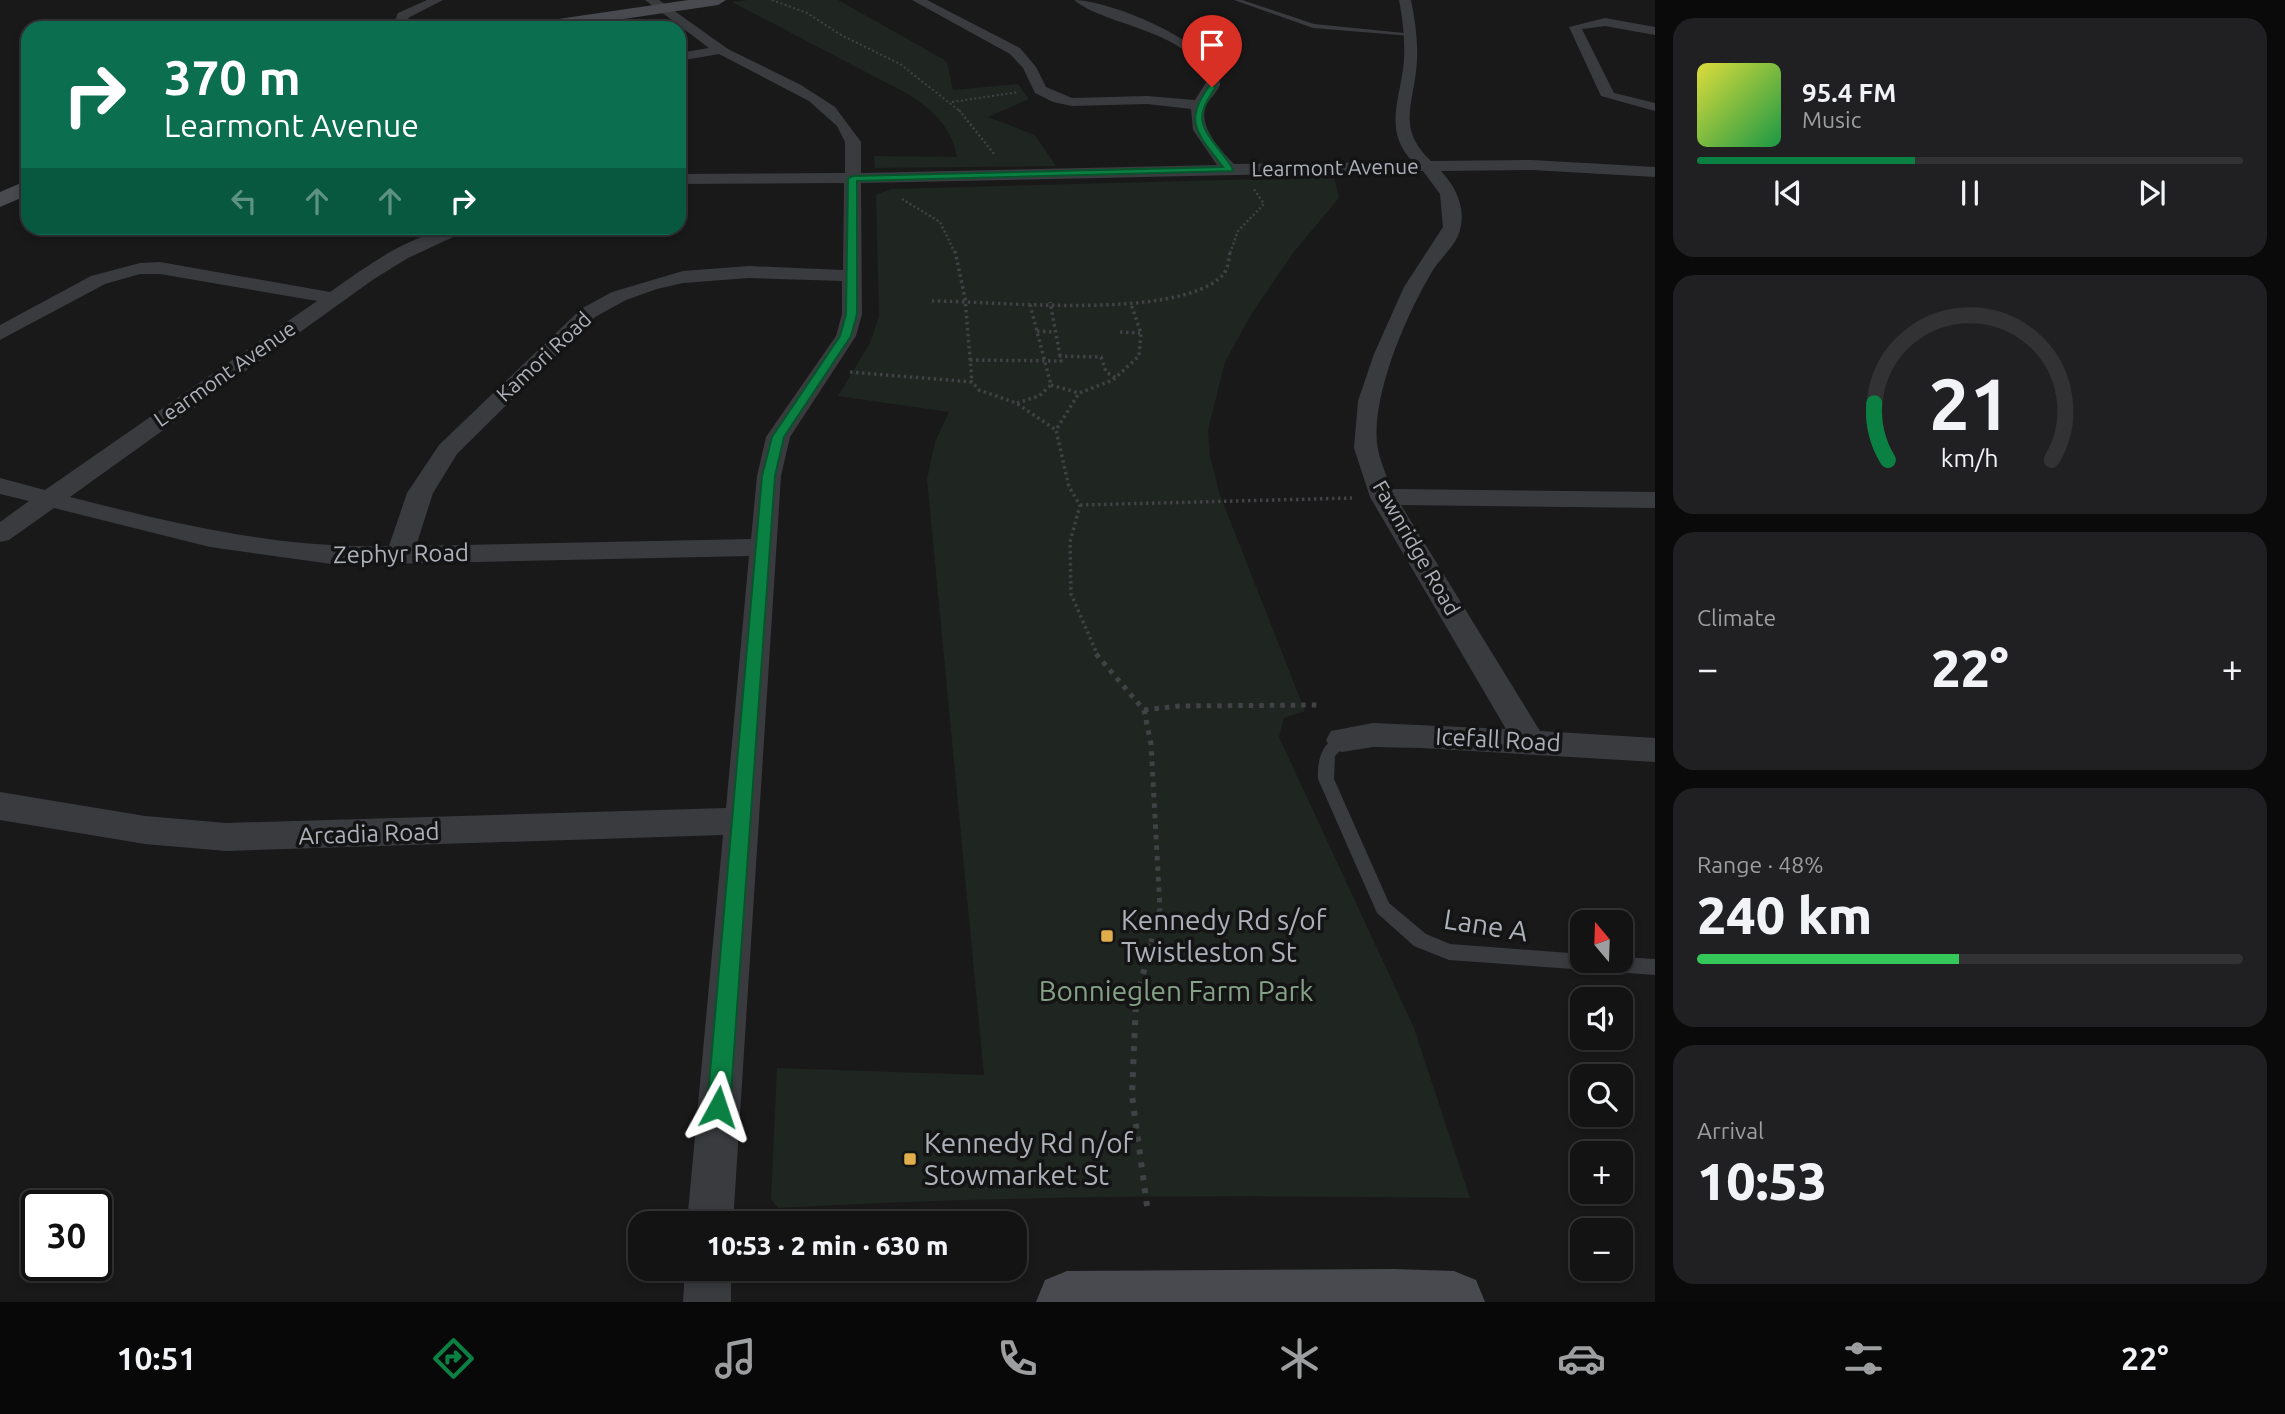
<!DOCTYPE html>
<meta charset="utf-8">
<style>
body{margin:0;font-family:Ubuntu,sans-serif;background:#202022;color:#f1f3f6;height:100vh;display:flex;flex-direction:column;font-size:26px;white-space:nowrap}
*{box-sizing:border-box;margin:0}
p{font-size:23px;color:#9d9ea0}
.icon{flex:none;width:38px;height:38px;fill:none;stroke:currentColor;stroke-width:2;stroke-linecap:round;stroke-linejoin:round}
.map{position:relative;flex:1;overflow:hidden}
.details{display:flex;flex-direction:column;gap:18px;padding:18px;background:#0a0a0b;width:630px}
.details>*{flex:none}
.guide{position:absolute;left:21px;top:21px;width:665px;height:214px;border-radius:21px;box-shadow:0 4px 10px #0003,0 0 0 2px #323234;background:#0b6e4f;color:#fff;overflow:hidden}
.needle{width:46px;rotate:341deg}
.controls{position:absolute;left:1570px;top:910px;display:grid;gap:14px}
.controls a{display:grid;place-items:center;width:63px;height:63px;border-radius:14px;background:#131314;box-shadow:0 4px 10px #0003,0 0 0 2px #323234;font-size:35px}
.speed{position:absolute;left:21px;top:1190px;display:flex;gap:14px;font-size:35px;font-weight:700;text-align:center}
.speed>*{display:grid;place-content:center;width:91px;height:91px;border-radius:50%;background:#131314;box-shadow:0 4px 10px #0003,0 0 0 2px #323234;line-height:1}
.speed .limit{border:4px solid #111;border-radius:10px;background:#fff;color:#111}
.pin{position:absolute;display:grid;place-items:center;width:60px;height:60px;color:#fff;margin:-72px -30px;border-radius:50% 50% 50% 0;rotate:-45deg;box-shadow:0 0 7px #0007}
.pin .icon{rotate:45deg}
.me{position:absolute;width:77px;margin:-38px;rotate:5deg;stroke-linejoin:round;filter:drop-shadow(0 0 5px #0008)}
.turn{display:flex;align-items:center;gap:24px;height:147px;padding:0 28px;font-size:32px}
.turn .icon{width:91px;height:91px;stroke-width:2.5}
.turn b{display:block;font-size:49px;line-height:60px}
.lanes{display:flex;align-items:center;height:66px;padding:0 28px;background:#0003;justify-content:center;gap:35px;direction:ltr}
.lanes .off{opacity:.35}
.big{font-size:52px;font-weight:800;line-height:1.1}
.details .widget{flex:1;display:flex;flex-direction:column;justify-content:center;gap:10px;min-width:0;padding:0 24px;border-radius:21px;background:#202022}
.details .dial{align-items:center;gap:0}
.dial svg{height:182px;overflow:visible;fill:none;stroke:#323234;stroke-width:7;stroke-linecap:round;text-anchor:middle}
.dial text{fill:#f1f3f6;stroke:none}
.song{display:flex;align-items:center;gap:21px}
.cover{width:84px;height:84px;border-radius:10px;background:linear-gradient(135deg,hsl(60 70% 55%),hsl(140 70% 35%))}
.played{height:7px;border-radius:4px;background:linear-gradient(90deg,#0b8043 40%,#323234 40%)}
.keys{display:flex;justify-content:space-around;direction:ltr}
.heat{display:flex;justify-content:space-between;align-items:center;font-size:38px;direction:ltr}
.charge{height:10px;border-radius:5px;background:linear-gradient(90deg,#34c759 48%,#323234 0)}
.trip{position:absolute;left:628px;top:1211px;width:399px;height:70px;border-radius:21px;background:#131314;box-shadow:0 4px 10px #0003,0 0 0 2px #323234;font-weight:800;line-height:70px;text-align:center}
.menu{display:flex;height:112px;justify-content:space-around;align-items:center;background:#080808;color:#9d9ea0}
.menu .icon{width:49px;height:49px}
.menu .on{color:#0b8043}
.menu b{font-size:32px;color:#f1f3f6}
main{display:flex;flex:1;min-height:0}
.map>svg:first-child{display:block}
.green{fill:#1f2520}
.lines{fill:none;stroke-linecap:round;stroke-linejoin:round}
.path-far4{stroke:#404246;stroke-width:2;stroke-dasharray:2 2.5;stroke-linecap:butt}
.path-far3{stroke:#404246;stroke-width:2.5;stroke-dasharray:2 2.5;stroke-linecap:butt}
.path-far2{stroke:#404246;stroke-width:3.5;stroke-dasharray:2.5 3.5;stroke-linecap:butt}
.path-far1{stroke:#404246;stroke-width:5;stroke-dasharray:4.5 6;stroke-linecap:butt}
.path{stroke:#404246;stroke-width:6;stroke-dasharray:5 8;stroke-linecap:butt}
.lane{fill:#3a3b3f;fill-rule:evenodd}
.street{fill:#3a3b3f;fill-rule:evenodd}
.secondary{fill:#484a4f;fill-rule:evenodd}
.route{fill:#0b8043;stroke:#07532c;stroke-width:2}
.poi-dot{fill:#e0ae4b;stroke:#141415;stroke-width:2.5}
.labels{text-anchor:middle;stroke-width:7;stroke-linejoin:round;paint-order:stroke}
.far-street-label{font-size:21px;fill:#acb0b9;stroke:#141415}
.street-label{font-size:24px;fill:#acb0b9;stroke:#141415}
.near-poi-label{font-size:28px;fill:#acb0b9;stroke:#141415;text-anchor:start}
.near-street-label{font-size:28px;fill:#acb0b9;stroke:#141415}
.near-park-label{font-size:28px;fill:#85a287;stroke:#141415}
</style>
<main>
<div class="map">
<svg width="1655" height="1302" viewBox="0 0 1655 1302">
<rect width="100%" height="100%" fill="#19191a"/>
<!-- green -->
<path class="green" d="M748 0H838L943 59 947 62 953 90 1018 84 1029 99 988 117 1035 135 1056 166 875 168 874 156 957 157C952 127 931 108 906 93L732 2Z
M1334 177 1339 198 1293 253 1252 313 1225 362 1208 430 1210 456 1220 495 1305 711 1284 718 1279 737 1414 1028 1470 1198C1239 1195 1008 1195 778 1208L771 1199 777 1068 984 1075 927 479 935 442 949 412 838 396 870 343 879 316 876 195 891 189Z"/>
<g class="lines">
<!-- path-far4 -->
<path class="path-far4" d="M772 0 807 13 841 35 900 64 961 112
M952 102 1019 92"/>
<!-- path-far3 -->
<path class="path-far3" d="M959 110 994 154
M902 199 940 222 955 253
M1230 253 1238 231 1264 204 1254 189"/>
<!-- path-far2 -->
<path class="path-far2" d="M955 251 965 298 972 382
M932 301C997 301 1175 321 1222 276 1228 270 1229 259 1230 251
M1037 331 1054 332
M1120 332 1140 333
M1059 356 1101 357 1106 372 1116 378
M970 360 1061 361 1050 302
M850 372 972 382 979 390 1016 403 1056 430
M1051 385 1079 393
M1017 403 1039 396 1051 385 1029 301
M1080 505 1352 498
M1098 656 1071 594 1070 542 1080 505 1069 487 1056 430 1079 393 1113 380 1139 356 1141 333 1131 304"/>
<!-- path-far1 -->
<path class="path-far1" d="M1096 654 1144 710 1151 744 1160 909 1151 942
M1144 710 1179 706 1317 705"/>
<!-- path -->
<path class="path" d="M1147 1206 1132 1095 1136 1001 1152 940"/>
<!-- lane -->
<path class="lane" d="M1234 0H1242L1314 24 1414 34 1411 36 1313 28Z
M1342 734 1347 736 1350 740 1335 756 1334 779 1389 903 1426 934 1450 944 1582 954V961H1620V957L1655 959V975L1449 960 1414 946 1377 913 1318 779C1317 760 1322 741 1342 734Z"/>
<!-- street -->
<path class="street" d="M427 0H443L408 18 415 28H402L395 20 398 13Z
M645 0H659L728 49 801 85 835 107 861 142V173L1217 165 1193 130 1191 109 1147 104 1072 106 1053 102 1035 93 1023 68 1010 54 912 0H927L1020 48 1036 67 1046 87 1072 98 1147 96 1195 100 1207 81C1192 30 1107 27 1074 0 1109 0 1221 44 1220 85 1217 92 1211 97 1207 104 1196 125 1221 150 1234 164L1413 162C1382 130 1401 98 1404 60 1405 40 1403 20 1399 0H1411C1415 20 1418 40 1417 60 1415 103 1395 127 1431 161L1532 160 1655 167V177L1532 170 1441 171C1456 187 1466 208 1460 230 1456 246 1441 257 1433 270 1407 313 1372 393 1377 443 1379 459 1386 475 1392 489L1655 492V508L1401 505 1540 731 1655 738V762L1422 748 1373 747 1342 752 1331 749 1326 740 1331 731 1373 723 1506 729 1370 497 1354 448 1358 401 1374 354 1404 287 1443 227 1440 194 1423 171 861 183 862 314 856 336 790 437 781 476 733 1223H687L723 835 226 851 145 844 0 820V792L145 816 226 823 726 808 749 556 339 565 210 547 54 508 9 540 0 542V522L29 501 0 494V478L45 490 317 301 160 274H140L105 284 0 340V325L91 276 140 263 160 262 330 292C370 264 417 228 467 228L464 232 408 258 374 279 70 497C175 524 280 549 389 546L407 493 439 445 581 309 612 292 683 271 749 266 843 270 844 183 679 184V174L845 173V142L837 126 809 101 719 54 679 61V53L709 48ZM749 278 842 281V314L836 336 766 437 757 476 751 539 416 546 433 493 457 454 595 317 626 300 657 289 683 283Z
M1605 18 1655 27V35L1605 26 1582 29 1614 93 1655 103V111L1601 96 1569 27Z
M685 1269H731V1302H683Z"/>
<!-- secondary -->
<path class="secondary" d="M688 0H726L718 5 563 28H523L531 23Z
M28 180V195L0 207V192Z
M1394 1269 1454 1271 1476 1280 1485 1302H1036L1045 1280 1067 1271Z"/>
</g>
<!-- route -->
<path class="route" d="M1210 85 1216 87C1195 116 1199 125 1221 152 1226 159 1232 165 1233 171L857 181V314L851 336 784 437 775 476 730 1107 726 1115 718 1119 710 1115 707 1107 762 476 772 437 840 336 846 314 848 178 853 176 1223 167C1198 134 1182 122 1210 85Z"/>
<!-- markers -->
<g class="poi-dot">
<rect x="1100" y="929" width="14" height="14" rx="3.5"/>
<rect x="903" y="1152" width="14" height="14" rx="3.5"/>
</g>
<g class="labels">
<!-- far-street labels -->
<g class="far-street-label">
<text transform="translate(1335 168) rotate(-1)" y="7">Learmont Avenue</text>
<text transform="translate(544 357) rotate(-43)" y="7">Kamori Road</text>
<text transform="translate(225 374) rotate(-35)" y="7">Learmont Avenue</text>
<text transform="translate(1416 548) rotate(60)" y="7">Fawnridge Road</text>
</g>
<!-- street labels -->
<g class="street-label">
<text transform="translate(401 554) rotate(-1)" y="8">Zephyr Road</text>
<text transform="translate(1498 740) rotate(3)" y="8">Icefall Road</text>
<text transform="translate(369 834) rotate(-2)" y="8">Arcadia Road</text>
</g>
<!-- near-poi labels -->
<g class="near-poi-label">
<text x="1121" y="930">Kennedy Rd s/of<tspan x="1121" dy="32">Twistleston St</tspan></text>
<text x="924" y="1153">Kennedy Rd n/of<tspan x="924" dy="32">Stowmarket St</tspan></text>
</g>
<!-- near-street labels -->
<g class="near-street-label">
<text transform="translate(1486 925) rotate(9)" y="10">Lane A</text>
</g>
<!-- near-park labels -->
<g class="near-park-label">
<text x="1176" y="1001">Bonnieglen Farm Park</text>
</g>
</g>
</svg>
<div class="controls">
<a><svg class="needle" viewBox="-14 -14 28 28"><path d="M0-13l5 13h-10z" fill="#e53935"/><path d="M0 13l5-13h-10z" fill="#9d9ea0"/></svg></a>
<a><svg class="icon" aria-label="sound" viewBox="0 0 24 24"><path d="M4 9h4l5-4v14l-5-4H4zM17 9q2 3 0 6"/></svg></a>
<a><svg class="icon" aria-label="search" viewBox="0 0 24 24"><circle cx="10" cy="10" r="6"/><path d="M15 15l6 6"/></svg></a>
<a>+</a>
<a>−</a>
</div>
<div class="speed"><div class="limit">30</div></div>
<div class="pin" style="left:1212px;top:87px;background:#d93025"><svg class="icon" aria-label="arrive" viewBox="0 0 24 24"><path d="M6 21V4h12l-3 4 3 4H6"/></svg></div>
<svg class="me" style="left:718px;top:1107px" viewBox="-20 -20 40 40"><path d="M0-17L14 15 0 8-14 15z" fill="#0b8043" stroke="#fff" stroke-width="4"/></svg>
<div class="trip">10:53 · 2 min · 630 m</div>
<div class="guide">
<div class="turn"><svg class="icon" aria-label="right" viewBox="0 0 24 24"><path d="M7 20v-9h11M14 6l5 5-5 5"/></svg><div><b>370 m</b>Learmont Avenue</div></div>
<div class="lanes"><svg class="icon off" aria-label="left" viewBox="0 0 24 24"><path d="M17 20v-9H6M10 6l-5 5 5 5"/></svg><svg class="icon off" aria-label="ahead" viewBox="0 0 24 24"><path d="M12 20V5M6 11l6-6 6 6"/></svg><svg class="icon off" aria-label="ahead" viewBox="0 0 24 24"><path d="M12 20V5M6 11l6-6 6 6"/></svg><svg class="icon" aria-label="right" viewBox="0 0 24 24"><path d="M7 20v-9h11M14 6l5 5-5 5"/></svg></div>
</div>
</div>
<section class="details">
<div class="widget">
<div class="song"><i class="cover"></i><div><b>95.4 FM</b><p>Music</p></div></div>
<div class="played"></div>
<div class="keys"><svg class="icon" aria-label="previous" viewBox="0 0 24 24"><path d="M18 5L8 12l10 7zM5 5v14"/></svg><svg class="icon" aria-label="pause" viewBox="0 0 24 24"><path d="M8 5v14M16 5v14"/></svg><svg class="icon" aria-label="next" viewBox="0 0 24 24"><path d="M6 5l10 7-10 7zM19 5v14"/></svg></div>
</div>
<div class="widget dial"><svg viewBox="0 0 100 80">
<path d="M14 69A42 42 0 1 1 86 69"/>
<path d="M14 69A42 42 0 0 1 8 44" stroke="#0b8043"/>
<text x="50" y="56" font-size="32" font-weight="700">21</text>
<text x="50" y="72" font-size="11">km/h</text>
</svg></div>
<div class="widget"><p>Climate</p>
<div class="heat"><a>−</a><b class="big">22°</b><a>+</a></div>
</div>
<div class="widget"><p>Range · 48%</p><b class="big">240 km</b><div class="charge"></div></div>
<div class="widget"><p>Arrival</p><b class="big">10:53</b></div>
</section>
</main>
<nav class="menu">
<b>10:51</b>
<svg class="icon on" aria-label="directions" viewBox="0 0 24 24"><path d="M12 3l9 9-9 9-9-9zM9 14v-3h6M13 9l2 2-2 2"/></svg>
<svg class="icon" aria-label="music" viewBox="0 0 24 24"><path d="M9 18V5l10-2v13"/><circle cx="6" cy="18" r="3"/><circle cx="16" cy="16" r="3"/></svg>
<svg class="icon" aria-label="phone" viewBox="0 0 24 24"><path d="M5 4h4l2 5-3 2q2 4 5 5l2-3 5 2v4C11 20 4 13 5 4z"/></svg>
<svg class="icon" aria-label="climate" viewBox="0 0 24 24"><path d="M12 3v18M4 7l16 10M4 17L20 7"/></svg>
<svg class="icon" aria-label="car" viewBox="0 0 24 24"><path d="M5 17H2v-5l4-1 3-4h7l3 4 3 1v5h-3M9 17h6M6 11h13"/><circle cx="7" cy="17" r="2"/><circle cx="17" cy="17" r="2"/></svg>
<svg class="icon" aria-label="filters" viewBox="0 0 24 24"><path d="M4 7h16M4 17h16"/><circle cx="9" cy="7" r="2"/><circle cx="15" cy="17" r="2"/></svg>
<b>22°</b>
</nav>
